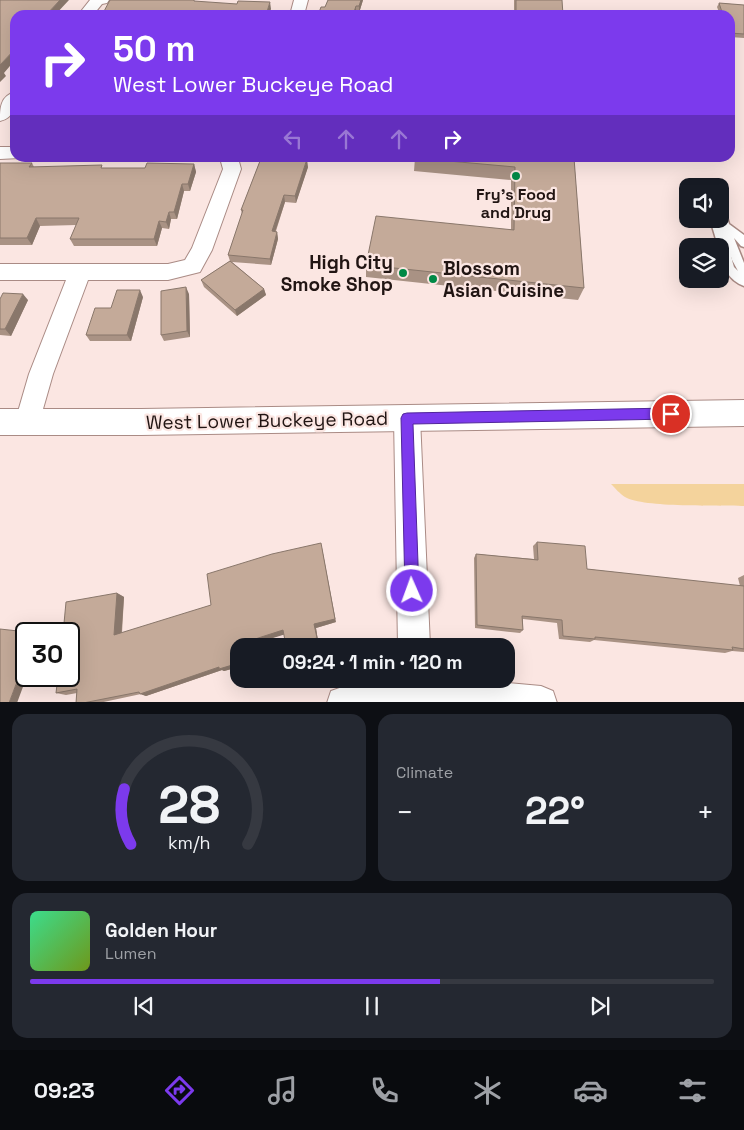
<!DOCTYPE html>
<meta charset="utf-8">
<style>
body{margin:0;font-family:"Space Grotesk",sans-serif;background:#242831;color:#f1f3f6;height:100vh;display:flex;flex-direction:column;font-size:19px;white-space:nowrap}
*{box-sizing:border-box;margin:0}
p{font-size:16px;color:#9ea1a6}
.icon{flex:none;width:28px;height:28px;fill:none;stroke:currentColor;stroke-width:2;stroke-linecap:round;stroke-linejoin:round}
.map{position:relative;height:702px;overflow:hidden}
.panel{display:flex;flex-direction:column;gap:12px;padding:12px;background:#0d0f14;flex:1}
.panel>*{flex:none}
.top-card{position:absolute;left:10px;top:10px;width:725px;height:152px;border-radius:15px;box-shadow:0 5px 20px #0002;background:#7c3aed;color:#fff;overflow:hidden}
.fabs{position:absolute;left:679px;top:178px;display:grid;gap:10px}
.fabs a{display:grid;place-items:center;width:50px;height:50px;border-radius:10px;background:#171b24;box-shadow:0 5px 20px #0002;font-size:25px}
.speed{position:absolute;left:15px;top:622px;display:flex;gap:10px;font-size:25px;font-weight:700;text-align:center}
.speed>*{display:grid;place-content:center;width:65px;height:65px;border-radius:50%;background:#171b24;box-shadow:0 5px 20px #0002;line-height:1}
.speed .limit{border:2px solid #111;border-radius:8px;background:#fff;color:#111}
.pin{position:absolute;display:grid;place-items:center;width:42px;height:42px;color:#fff;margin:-21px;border:2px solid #fff;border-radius:50%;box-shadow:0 1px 5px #0007}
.me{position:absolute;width:55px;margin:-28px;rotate:358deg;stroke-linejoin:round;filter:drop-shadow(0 0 4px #0008)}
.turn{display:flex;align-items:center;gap:18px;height:105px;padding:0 20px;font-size:22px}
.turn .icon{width:65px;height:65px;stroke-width:2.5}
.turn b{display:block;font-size:35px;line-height:42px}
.lanes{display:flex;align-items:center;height:48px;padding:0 20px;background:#0003;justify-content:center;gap:25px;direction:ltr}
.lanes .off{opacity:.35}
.big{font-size:38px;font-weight:800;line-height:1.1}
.panel .tile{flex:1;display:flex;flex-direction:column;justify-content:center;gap:8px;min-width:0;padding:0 18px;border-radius:15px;background:#242831}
.panel .dial{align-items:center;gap:0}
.dial svg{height:130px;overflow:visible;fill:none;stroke:#363941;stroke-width:7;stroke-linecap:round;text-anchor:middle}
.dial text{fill:#f1f3f6;stroke:none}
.song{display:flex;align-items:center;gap:15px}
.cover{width:60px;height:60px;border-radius:8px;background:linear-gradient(135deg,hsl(150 70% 55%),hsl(80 70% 35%))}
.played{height:5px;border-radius:2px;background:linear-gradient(90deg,#7c3aed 60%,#363941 60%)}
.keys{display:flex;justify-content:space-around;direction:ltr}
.heat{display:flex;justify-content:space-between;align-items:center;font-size:28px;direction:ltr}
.panel .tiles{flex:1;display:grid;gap:12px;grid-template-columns:1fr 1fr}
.tile:last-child{grid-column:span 2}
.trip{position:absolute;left:230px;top:638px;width:285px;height:50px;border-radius:15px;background:#171b24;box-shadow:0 5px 20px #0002;font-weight:800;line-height:50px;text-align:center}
.tab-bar{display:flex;height:80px;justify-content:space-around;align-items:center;background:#090b0e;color:#9ea1a6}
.tab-bar .icon{width:35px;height:35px}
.tab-bar .selected{color:#7c3aed}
.tab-bar b{font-size:22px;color:#f1f3f6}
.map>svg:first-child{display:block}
.green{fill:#f4d39c}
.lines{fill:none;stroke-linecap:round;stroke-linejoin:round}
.lane-casing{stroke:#aa8b85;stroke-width:3}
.street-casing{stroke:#aa8b85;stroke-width:2}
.secondary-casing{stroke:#aa8b85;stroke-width:2}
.lane{fill:#fff;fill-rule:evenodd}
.street{fill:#fff;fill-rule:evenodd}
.secondary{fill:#fff;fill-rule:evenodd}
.wall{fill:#a99284}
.shaded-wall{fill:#89776b}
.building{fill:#c4aa99;stroke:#89776b}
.route{fill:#7c3aed;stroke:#51269a}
.poi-dot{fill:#008946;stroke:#fbe6e2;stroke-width:2}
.labels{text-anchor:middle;stroke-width:4.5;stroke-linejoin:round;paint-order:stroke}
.far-poi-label{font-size:16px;font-weight:bold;fill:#211513;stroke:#fbe6e2}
.poi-label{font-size:19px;font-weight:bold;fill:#211513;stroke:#fbe6e2;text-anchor:end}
.street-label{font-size:19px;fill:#211513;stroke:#fbe6e2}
</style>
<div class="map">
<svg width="744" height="703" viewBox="0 0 744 703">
<rect width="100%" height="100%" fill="#fbe6e2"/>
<!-- green -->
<path class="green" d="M611 484H744V506C719 505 644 508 625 497 620 494 615 488 611 484Z"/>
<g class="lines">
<!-- lane casing -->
<g class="lane-casing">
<path id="lane" d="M720 207 725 210 729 224 744 235V247L741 246 734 238 744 263V286C727 280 720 263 720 246H718L710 219H720ZM731 257V258L738 271 734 267Z"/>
</g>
<!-- street casing -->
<g class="street-casing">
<path id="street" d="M90 0H109L107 3 102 4 93 15H78Z
M294 0H308L304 15H290Z
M15 92C15 105 15 118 0 121 0 109 0 96 15 92Z
M0 147H15V158H20L0 159Z
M220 158H238L241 169 212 250 200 272 168 280H88L53 374 37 430 28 434 19 430 15 422 29 374 66 280H0V264H168L185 260 192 248 223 169Z
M407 407 416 410 420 418 430 646H398L394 418 398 410Z
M365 679H466L541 686 553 691 557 703H327L331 691Z"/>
</g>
<!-- secondary casing -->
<g class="secondary-casing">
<path id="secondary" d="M744 400V426L141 435H0V409H141Z"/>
</g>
<!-- lane -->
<use href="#lane" class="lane"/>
<!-- street -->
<use href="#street" class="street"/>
<!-- secondary -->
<use href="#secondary" class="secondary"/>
</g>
<!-- wall -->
<path class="wall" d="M328 0H363L359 13H356V15H318L325 7Z
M514 0H516L563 15H514Z
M719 3 744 5V38L730 37V15H720L717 7Z
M415 158H574L584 288 578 300 366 277V265L511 229V180L414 171Z
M260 161 308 167 296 203 285 202 276 231 277 232 278 239 271 265 232 262 264 289 266 295 237 316 204 287 201 280 230 261 228 255 242 214 241 210Z
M0 163H32L34 167 103 168H145L194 164 196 172 190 191H184L177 219H171L169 229 162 228 157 246H74L70 239 76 225 40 226 32 245H0Z
M189 294 190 337 164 341 161 335Z
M143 297 131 341H90L86 335 111 308Z
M0 299 28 300 11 336 0 335Z
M537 542 587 569 740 586 738 578 744 575V652L732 651 725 653 594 640 590 642 559 639 557 623 523 619V630L520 633 475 628 474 558 476 554 534 559 533 546Z
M117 593 124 597 122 633 336 622 316 628 318 641 284 634 253 644 239 646V667L224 671 222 670 146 696 141 694 99 703H76L77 693 66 695 56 693Z"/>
<!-- shaded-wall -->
<path class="shaded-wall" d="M60 0H69L55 15H46Z
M361 0H363L359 13V6Z
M270 2 271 9 269 15H266Z
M356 6V15H353Z
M15 49V60L4 73 6 76 0 82V65Z
M307 159 308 167 296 203 295 196Z
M194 164 196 172 190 191 188 184Z
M182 184 184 191 177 219 174 212Z
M284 195 285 202 273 238 272 231Z
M169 212 171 219 169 229 166 222Z
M36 218 40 226 32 245 27 238Z
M159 221 162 228 157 246 154 239Z
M277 232 278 239 271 265 270 259Z
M186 287 189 294 190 337 187 331Z
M264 289 266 295 237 316 235 310Z
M140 290 143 297 131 341 127 335Z
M23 294 28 300 11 336 5 329Z
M322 548 336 622 316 628 318 641 298 646H286L314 624Z
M117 593 124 597 121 639 114 635Z
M283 630 286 634 253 644V646H250L249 641Z
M26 658V676H27L17 703H9Z
M239 663V667L224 671 222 670 146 696 140 694 219 667Z"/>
<!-- building -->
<path class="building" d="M0 0H60L46 15H15V49L0 65Z
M110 0H194V1L237 4 238 1 270 2 266 15H102Z
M328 0H361L359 6H356L353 15H318L321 7H325Z
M516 0H562L563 15H516Z
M719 3 744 5V34L730 33V15H723Z
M260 158H307V159L295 196 284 195 272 231 277 232 270 259 228 255 243 210H241L260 161Z
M415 158H574L584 288 366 265 376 216 514 230 515 167Z
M0 163H32L29 167 102 165 101 168H145L147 163 194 164 188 184H182L174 212H169L166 222 159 221 154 239H70L79 218H36L27 238H0Z
M230 261 264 289 235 310 201 280Z
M186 287 187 331 161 335V291Z
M117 290H140L127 335H86L95 308H111Z
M3 293 23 294 5 329H0V299Z
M537 542 585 546 587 569 744 586V649L732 647 733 650 595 637V639L563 636 562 620 522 616 523 630 477 625 476 554 538 560Z
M321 543 335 619 314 624 317 638 286 646 283 630 249 641 250 646H239V663L219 669V667L140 694 139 692 83 703H76L77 689 56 693 58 676H69V634H63L66 602 117 593 114 635 211 605 207 574 272 554Z
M0 629 36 633 35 634H26V658L9 703H0Z"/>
<!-- route -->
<path class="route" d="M671 408 675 410 677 414 675 418 671 419 413 424 419 591 417 596 412 598 407 596 405 591 401 418 403 414 407 413Z"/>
<!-- markers -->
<g class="poi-dot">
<circle cx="516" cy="176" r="5"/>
<circle cx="403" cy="273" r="5"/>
<circle cx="433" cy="279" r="5"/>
</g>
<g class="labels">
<!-- far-poi labels -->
<g class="far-poi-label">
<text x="516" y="200">Fry's Food<tspan x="516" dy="18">and Drug</tspan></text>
</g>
<!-- poi labels -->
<g class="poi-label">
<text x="393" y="269">High City<tspan x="393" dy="22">Smoke Shop</tspan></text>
<text x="443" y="275" text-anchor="start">Blossom<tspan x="443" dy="22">Asian Cuisine</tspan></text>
</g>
<!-- street labels -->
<g class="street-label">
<text transform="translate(267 420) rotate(-1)" y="7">West Lower Buckeye Road</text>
</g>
</g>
</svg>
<div class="fabs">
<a><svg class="icon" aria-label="sound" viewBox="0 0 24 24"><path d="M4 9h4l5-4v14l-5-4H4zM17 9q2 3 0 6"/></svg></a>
<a><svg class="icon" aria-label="layers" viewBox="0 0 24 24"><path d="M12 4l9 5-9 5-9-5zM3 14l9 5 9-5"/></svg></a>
</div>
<div class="speed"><div class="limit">30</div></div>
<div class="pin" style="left:671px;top:414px;background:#d93025"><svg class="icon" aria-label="arrive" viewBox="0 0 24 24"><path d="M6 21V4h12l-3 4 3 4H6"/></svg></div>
<svg class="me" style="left:412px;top:591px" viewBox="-20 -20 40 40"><circle r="17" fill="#7c3aed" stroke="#fff" stroke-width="3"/><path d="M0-11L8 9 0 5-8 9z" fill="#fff"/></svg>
<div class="trip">09:24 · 1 min · 120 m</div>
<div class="top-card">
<div class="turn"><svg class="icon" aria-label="right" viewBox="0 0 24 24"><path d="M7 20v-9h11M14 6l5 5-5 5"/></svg><div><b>50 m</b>West Lower Buckeye Road</div></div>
<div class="lanes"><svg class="icon off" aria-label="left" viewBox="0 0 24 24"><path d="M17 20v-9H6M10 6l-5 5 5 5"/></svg><svg class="icon off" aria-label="ahead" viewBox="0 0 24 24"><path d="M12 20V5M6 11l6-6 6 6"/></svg><svg class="icon off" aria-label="ahead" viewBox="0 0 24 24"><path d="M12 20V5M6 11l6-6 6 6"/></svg><svg class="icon" aria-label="right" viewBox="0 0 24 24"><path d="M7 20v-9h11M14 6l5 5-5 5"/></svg></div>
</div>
</div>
<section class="panel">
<div class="tiles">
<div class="tile dial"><svg viewBox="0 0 100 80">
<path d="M14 69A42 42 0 1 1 86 69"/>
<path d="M14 69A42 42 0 0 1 10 35" stroke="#7c3aed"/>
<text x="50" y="56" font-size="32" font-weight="700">28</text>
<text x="50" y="72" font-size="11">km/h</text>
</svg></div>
<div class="tile"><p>Climate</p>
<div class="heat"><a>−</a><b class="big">22°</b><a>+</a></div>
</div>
<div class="tile">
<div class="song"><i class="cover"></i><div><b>Golden Hour</b><p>Lumen</p></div></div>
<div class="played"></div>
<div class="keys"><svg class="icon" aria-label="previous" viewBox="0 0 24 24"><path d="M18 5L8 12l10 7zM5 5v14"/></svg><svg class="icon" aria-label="pause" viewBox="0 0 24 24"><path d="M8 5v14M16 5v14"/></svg><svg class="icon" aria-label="next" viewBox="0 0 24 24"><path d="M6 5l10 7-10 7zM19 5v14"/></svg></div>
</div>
</div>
</section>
<nav class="tab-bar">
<b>09:23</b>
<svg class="icon selected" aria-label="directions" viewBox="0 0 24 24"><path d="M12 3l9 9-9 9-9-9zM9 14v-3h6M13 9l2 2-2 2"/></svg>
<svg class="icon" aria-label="music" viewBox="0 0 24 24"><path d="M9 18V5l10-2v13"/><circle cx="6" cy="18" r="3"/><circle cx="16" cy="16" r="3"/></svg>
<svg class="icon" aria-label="phone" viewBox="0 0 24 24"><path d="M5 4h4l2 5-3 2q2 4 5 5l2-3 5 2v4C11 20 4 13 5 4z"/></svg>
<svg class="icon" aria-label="climate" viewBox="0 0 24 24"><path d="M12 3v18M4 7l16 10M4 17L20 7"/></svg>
<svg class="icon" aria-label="car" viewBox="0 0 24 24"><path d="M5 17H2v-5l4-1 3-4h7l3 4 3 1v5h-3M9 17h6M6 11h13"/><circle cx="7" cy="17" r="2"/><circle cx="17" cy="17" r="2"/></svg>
<svg class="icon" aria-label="filters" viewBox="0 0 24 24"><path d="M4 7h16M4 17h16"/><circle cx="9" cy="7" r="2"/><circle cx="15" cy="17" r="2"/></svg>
</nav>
